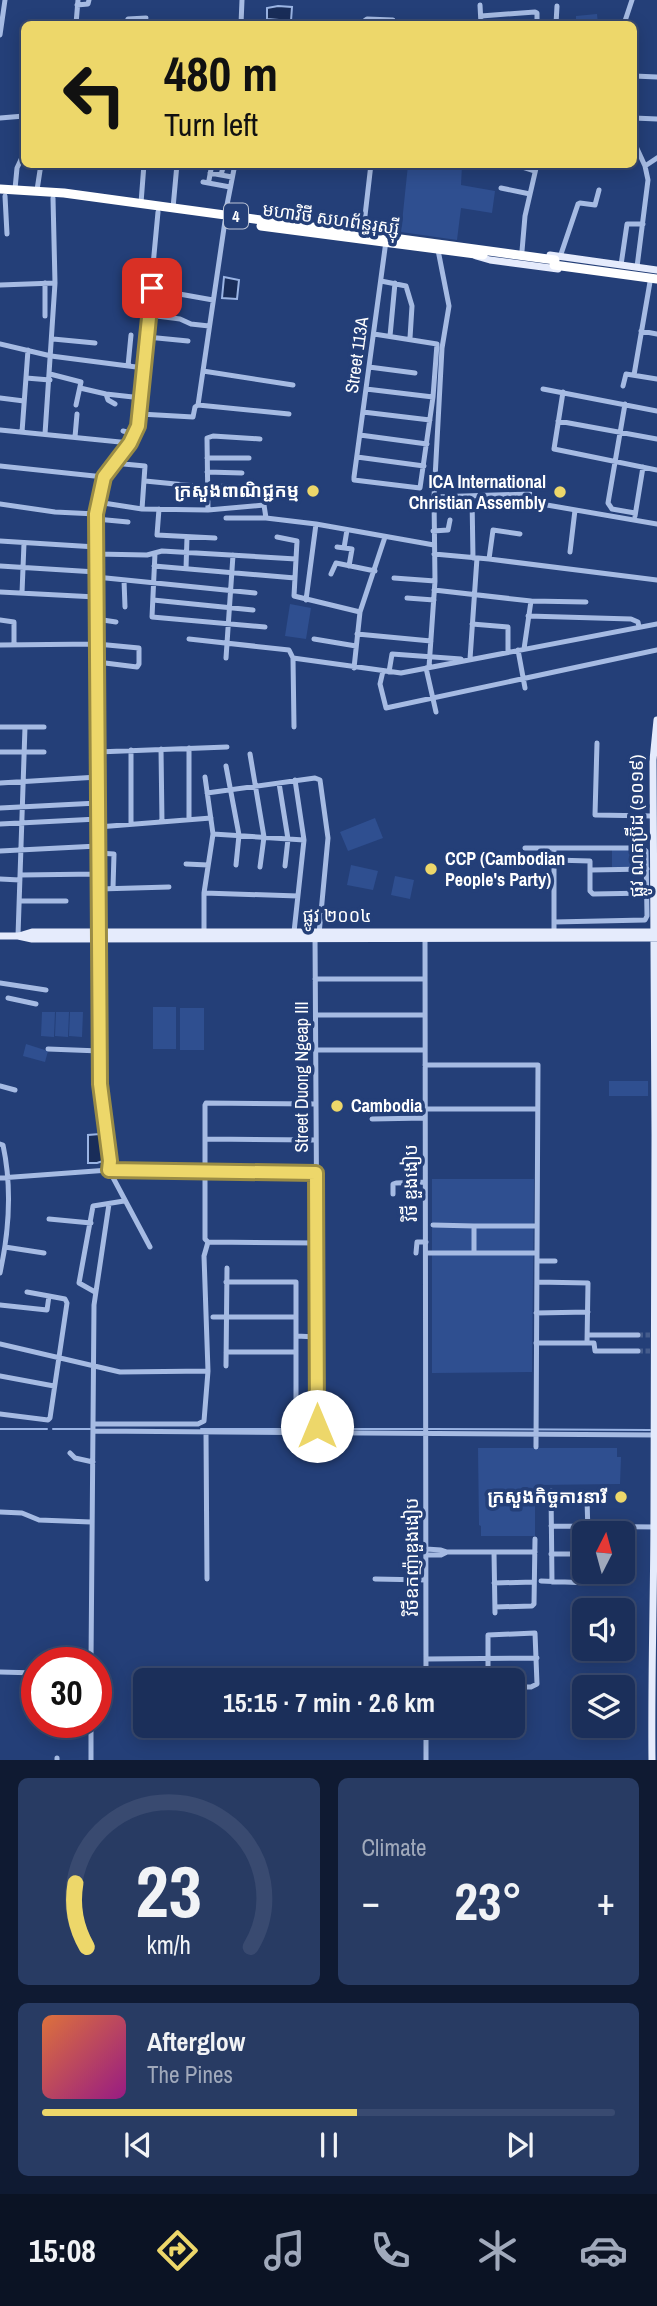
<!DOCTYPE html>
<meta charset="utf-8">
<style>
body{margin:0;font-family:"Archivo Narrow","Noto Sans Khmer",sans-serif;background:#283b63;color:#f1f3f6;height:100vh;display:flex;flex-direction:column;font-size:26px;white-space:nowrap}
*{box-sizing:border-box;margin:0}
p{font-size:23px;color:#a0a9bb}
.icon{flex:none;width:38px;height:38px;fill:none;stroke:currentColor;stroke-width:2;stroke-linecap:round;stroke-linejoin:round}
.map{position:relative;height:1760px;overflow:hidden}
.details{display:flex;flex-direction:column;gap:18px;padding:18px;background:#0f1a32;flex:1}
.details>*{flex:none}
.guide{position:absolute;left:21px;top:21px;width:616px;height:147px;border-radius:10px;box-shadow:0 4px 18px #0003,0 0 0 2px #394a70;background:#edd76a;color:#111;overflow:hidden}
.needle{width:46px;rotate:6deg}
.fabs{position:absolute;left:572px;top:1521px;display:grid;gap:14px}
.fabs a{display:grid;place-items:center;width:63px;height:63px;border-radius:10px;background:#1b2f5a;box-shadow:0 4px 18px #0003,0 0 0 2px #394a70;font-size:35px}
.speed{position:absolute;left:21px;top:1647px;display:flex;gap:14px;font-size:35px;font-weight:700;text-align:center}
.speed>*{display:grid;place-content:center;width:91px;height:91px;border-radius:50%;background:#1b2f5a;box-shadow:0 4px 18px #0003,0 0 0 2px #394a70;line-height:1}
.speed .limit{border:10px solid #d22;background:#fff;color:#111}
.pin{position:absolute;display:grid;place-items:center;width:60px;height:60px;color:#fff;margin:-30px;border-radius:14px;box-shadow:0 4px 10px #0006}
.me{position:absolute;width:77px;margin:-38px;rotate:0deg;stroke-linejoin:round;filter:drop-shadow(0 0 5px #0008)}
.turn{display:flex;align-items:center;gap:24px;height:147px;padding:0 28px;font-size:32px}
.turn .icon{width:91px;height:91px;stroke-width:2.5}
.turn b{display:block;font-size:49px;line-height:60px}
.big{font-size:52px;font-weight:700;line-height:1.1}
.details .card{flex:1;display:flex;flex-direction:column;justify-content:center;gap:10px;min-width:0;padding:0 24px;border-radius:10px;background:#283b63}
.details .dial{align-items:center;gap:0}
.dial svg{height:182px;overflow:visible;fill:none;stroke:#394a70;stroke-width:7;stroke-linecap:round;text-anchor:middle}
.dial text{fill:#f1f3f6;stroke:none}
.song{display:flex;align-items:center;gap:21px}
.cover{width:84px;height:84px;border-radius:10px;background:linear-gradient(135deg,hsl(20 70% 55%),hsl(310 70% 35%))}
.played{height:7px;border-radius:4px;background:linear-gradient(90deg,#edd76a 55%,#394a70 55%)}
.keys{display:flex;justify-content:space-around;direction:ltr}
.heat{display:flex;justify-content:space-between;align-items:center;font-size:38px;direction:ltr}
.details .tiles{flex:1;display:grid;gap:18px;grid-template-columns:1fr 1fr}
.card:last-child{grid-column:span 2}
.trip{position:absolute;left:133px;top:1668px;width:392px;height:70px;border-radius:10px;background:#1b2f5a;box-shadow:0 4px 18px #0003,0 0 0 2px #394a70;font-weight:700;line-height:70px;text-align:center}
.menu{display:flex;height:112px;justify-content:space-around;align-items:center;background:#0b1324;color:#a0a9bb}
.menu .icon{width:49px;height:49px}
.menu .current{color:#edd76a}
.menu b{font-size:32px;color:#f1f3f6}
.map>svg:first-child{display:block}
.green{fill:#2f4f90}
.water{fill:#192d59;stroke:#9ab4e4;stroke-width:2}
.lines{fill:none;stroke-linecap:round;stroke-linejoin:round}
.stream{stroke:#9ab4e4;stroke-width:2}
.minor-tunnel{stroke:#455c8c;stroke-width:5;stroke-dasharray:5 2.5;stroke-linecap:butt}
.minor{stroke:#a6bbe3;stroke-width:5}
.major{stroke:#e5ebfc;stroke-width:7}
.highway{stroke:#fff;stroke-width:9}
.highway-bridge{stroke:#fff;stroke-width:9}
.route-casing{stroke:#9a8c45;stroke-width:18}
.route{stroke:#edd76a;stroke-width:12}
.poi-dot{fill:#edd76a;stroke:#243f78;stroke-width:2.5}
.labels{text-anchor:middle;stroke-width:7;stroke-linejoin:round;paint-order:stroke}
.shield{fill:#243f78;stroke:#bdc5d6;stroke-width:2}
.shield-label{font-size:16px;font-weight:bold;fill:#fff}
.street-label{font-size:18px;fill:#fff;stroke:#243f78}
.poi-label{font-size:18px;font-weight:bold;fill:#fff;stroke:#243f78;text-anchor:end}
</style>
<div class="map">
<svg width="657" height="1760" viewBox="0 0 657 1760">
<rect width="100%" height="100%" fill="#243f78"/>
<!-- green -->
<path class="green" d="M597 14 598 24H576V16Z
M408 165H462L461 185 495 191 492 213 461 208 457 240 401 232Z
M290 604 311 608 306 639 285 636Z
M375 818 383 838 348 851 340 832Z
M612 849H644V868L612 867Z
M351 865 378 871 373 890 347 885Z
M395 876 414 880 410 899 391 895Z
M153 1007H176V1049H153Z
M180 1008H204V1050H180Z
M42 1012H55L54 1037 41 1036Z
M56 1012H69L68 1037 55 1036Z
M70 1012H83L82 1037 69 1036Z
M26 1044 48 1051 45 1062 23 1056Z
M609 1081H648V1096H609Z
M432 1179H534L532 1372 432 1373Z
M478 1448H617V1457H621L620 1484 535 1485V1536H481V1526L479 1525Z"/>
<!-- water -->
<path class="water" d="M278 6 292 7 291 21 267 19V8Z
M224 277 239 280 237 299 222 298Z
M100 1134 103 1161 97 1163H88V1135Z"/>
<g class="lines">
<!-- stream -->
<path class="stream" d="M0 1429H47
M53 1429H90
M201 1429H423
M428 1429 650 1430"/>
<!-- minor-tunnel -->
<path class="minor-tunnel" d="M638 1335H650
M638 1351H650"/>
<!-- minor -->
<path class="minor" d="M77 5 88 4 89 0
M480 5 481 24
M481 16 535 12 537 13V24
M76 24 78 0
M126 24 128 19 146 18
M241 24 242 0
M360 24 367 19 393 20
M556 24 557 6
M624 24 632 0
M0 35 5 0
M634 76 657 77
M0 118 24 116
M634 118 657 119
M634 142 645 166 648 180 637 267
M513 164 535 171
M645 166 657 158
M210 173 232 177
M221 175 224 164
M209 180 212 164
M203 182 230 187
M501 188 530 194
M15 189 17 168 24 153
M37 190 41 164
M5 196 7 234
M141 203 144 164
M173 208 177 164
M225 215 235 164
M363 233 371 164
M522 251 525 216 537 164
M560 257 578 204 580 203 595 205 599 190
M621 265 627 224H643
M381 281 406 286 412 306 410 338
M0 285 55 283
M138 287 152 288
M168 292 213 300
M149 315 180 319 191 324 209 326
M45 316V283
M641 331 657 334
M374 334 437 344 433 397 420 488 354 480V477L386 241
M390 336 395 283
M147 337 188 341
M53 339 95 343
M0 344 51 356 144 368
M128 366 131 335
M369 367 415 373
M203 371 293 385
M50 374 81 382 76 405
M634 375 650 282
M26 378 50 380
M623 386 626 374 657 379
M80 388 106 394 142 398
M366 389 433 397
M543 389 657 411
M563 392 554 449 657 470
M106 394 108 400 115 404
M0 398 24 401
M625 404 608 503 612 509 635 513
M198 405 289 414
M363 412 430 420
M140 414 193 417 195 407 198 405 225 221
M558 421 657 439
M0 430 130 443
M123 431 135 434
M22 432 28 350
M45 434 55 283 53 198
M360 435 427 444
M75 437 77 414
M357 457 424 466
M207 458H249
M113 463 145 466 142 509
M0 466 104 477
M207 472 242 473
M145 481 206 487
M206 486 247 487
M434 497 530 494
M472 497 473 558
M97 502 142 509 208 510 264 505 266 518
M0 504 55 512 96 514
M541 504 657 524
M159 509 157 535 215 538
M208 510 207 438 213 436 260 439
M635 516 643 467
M226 518H266L316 524 434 545
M96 519 128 522
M433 531 448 530 450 520
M277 537 297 541 294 596 360 612
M0 541 96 547
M337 547 352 549 349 566
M344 548 347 530
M570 552 575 510
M155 553 152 617 265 627
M96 554 147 555 162 551 296 559
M434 554 489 559 657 580
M489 559 493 530 520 534
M0 566 96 572
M154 566 295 578
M186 569 187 537
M331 574 336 563 375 571
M96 577 255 593
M394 578 435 581
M124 580 125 607
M434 590 531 601 586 602
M0 592 96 597
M22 593 24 543
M407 598 434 600
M153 600 253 610
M306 600 316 524
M528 616 631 619 638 622 639 627
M96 619 116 622
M0 620 14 622V645
M472 624 508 627V652
M357 634 431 641
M189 639 289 650 293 658 401 673 657 624
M314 639 356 646
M0 645 97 644 139 648V664L137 667 97 662
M524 649 531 601
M518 650 525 688
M226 658 233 555
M293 658 294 727
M470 659 477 558
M429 667 435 581 434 497 442 348 449 306 438 250
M354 668 360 612 385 537
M426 668 436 712
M383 671 380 684 386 708 657 650
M389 672 392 654 461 659
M0 727H44
M597 743 595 815 653 816
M189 748V819
M161 749 162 822
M131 750V824
M0 752H44
M97 752 227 747
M250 754 264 837 260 867
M226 766 239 835 236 865
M0 783 98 777
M279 783 288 839 285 866
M207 793 315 778 320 780 328 838 319 934
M0 808 98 803
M0 824 98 819
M98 827 211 818
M213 834 304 840
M525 848H642L646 851 647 916 645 920 554 922
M0 851 98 846
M98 853 114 854 113 888
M554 860 590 861V891L593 894 649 893
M186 864 208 865
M591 870 647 869
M20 875 98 874
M0 879 20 880
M99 889 169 887
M204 893 298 896
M20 901H66
M204 932V893L213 834 205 777
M294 932 304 840 295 780
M554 933V849
M315 935 318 1433
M425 935 426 1680
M18 936 25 727
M315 979H425
M0 983 46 990
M8 998 36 1004
M316 1015H425
M48 1049 100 1051
M316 1050H425
M425 1065H538L536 1447
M0 1086 15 1090
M425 1109H537
M372 1119 425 1118
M206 1139 316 1140
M0 1144 3 1145C12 1187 9 1232 0 1273
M109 1170 110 1161 100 1084 96 514 104 477 130 443 138 426 158 212
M109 1170 150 1247
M0 1178 109 1170 316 1173
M393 1194V1184L396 1183 425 1182
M49 1219 91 1223
M433 1225 474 1226V1253
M474 1226H537
M208 1242 317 1243
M5 1247 44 1253
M416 1253 417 1242H426
M426 1253H537
M537 1261H555
M226 1282H296V1401
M537 1282 588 1283 587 1343
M95 1292 79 1283 93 1206 124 1201
M0 1305 47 1310 49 1296 27 1292
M536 1313 588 1312
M213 1317H296
M588 1335H638
M296 1336 317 1337
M536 1343H594L595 1351H638
M0 1344 120 1372 208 1371
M226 1352H296
M226 1366 227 1268
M0 1376 54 1386
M0 1414 48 1420 50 1418 67 1303 65 1299 49 1296
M94 1424H198L204 1421 208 1371 204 1256 208 1242 205 1239V1105L206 1103 316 1104
M94 1431 657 1435
M206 1432 207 1579
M70 1453 75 1458 93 1462
M551 1491 552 1582
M551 1499H587L588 1533
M0 1512 22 1513 39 1520 91 1522
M551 1526 657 1527
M426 1549 441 1550 447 1552
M494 1552 495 1613
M551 1554H584
M426 1555H441L447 1552H535
M375 1579 426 1580
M541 1581 589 1583V1572
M494 1583 534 1582
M495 1607 532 1606 534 1604 535 1539
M427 1659 537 1658
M91 1662 94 1305 109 1204
M0 1672 37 1673
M488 1680V1635L535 1633 537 1684 531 1687H513
M91 1722V1760
M426 1726V1760
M57 1758V1760"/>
<!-- major -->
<path class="major" d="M550 255 657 270
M476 256 490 260 558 269
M0 936H18L32 939 657 938
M19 936 32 932H657
M652 1760C651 1675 654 1591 654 1506 656 1257 655 1009 653 760L657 720"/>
<!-- highway -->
<path class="highway" d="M0 189 64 193 555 260
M261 226 483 255"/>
<!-- highway-bridge -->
<path class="highway-bridge" d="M554 265 657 279"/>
</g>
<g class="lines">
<!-- route casing -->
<g class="route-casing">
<path id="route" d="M152 288 138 426 130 443 104 477 96 514 100 1084 110 1161 109 1170 316 1173 317 1426"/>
</g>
<!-- route -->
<use href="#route" class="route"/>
</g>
<!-- markers -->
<g class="poi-dot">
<circle cx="313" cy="491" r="7"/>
<circle cx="560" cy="492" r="7"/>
<circle cx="431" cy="869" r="7"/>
<circle cx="337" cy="1106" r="7"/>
<circle cx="621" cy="1497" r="7"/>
</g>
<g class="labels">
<!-- shield labels -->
<rect class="shield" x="224" y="203.5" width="24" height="25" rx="5"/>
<g class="shield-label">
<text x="236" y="222">4</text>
</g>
<!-- street labels -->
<g class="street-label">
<text transform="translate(331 219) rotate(8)" y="6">មហាវិថី សហព័ន្ធរុស្ស៊ី</text>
<text transform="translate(357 355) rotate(-82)" y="6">Street 113A</text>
<text transform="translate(637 826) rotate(-90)" y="6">ផ្លូវ ណតប្រ៊ីដ (១០១៩)</text>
<text x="337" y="922">ផ្លូវ ២០០៤</text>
<text transform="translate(302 1077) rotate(-90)" y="6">Street Duong Ngeap III</text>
<text transform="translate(411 1183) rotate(-90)" y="6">វិថី ឌួងងៀប</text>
<text transform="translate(412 1557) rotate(-90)" y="6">វិថីឧកញ៉ាឌួងងៀប</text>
</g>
<!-- poi labels -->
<g class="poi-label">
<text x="546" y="488">ICA International<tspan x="546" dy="21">Christian Assembly</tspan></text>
<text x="299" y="497">ក្រសួងពាណិជ្ជកម្ម</text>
<text x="445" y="865" text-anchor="start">CCP (Cambodian<tspan x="445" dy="21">People's Party)</tspan></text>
<text x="351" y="1112" text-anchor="start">Cambodia</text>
<text x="607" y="1503">ក្រសួងកិច្ចការនារី</text>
</g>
</g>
</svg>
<div class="fabs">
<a><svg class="needle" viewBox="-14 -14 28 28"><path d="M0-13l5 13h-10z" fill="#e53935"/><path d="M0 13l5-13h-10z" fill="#a0a9bb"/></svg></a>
<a><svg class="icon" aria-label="sound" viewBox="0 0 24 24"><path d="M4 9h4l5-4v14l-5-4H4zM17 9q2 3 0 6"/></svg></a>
<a><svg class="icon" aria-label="layers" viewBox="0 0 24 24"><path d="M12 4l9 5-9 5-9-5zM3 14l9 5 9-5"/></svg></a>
</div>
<div class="speed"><div class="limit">30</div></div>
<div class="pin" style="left:152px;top:288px;background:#d93025"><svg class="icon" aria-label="arrive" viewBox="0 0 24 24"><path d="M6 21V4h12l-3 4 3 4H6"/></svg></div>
<svg class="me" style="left:317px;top:1426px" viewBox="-20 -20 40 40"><circle r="19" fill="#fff"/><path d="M0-13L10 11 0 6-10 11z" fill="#edd76a"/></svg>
<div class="trip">15:15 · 7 min · 2.6 km</div>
<div class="guide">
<div class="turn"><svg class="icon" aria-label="left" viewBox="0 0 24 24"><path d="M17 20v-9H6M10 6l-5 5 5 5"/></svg><div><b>480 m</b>Turn left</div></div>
</div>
</div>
<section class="details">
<div class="tiles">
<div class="card dial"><svg viewBox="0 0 100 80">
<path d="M14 69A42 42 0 1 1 86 69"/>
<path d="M14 69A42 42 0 0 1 9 41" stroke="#edd76a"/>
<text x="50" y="56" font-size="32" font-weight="700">23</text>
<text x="50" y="72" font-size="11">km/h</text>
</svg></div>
<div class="card"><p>Climate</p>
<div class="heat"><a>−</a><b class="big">23°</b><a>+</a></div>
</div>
<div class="card">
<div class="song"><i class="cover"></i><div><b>Afterglow</b><p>The Pines</p></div></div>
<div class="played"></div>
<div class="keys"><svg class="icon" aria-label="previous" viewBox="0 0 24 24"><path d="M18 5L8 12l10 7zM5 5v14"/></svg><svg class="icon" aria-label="pause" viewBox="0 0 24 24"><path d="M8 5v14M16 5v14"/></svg><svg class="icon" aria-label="next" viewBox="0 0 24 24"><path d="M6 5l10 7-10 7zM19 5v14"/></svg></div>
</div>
</div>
</section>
<nav class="menu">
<b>15:08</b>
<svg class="icon current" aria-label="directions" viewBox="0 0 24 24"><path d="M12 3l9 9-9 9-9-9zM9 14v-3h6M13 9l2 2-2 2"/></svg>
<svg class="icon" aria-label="music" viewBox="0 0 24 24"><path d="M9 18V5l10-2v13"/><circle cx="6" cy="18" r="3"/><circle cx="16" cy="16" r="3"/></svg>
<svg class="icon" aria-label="phone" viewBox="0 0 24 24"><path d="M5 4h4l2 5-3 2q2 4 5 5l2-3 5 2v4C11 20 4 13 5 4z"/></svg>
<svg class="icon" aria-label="climate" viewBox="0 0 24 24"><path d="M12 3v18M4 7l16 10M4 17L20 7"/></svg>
<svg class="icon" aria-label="car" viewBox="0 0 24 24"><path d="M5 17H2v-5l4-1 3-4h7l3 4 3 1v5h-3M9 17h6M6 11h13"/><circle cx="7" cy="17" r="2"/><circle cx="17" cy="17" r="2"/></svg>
</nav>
